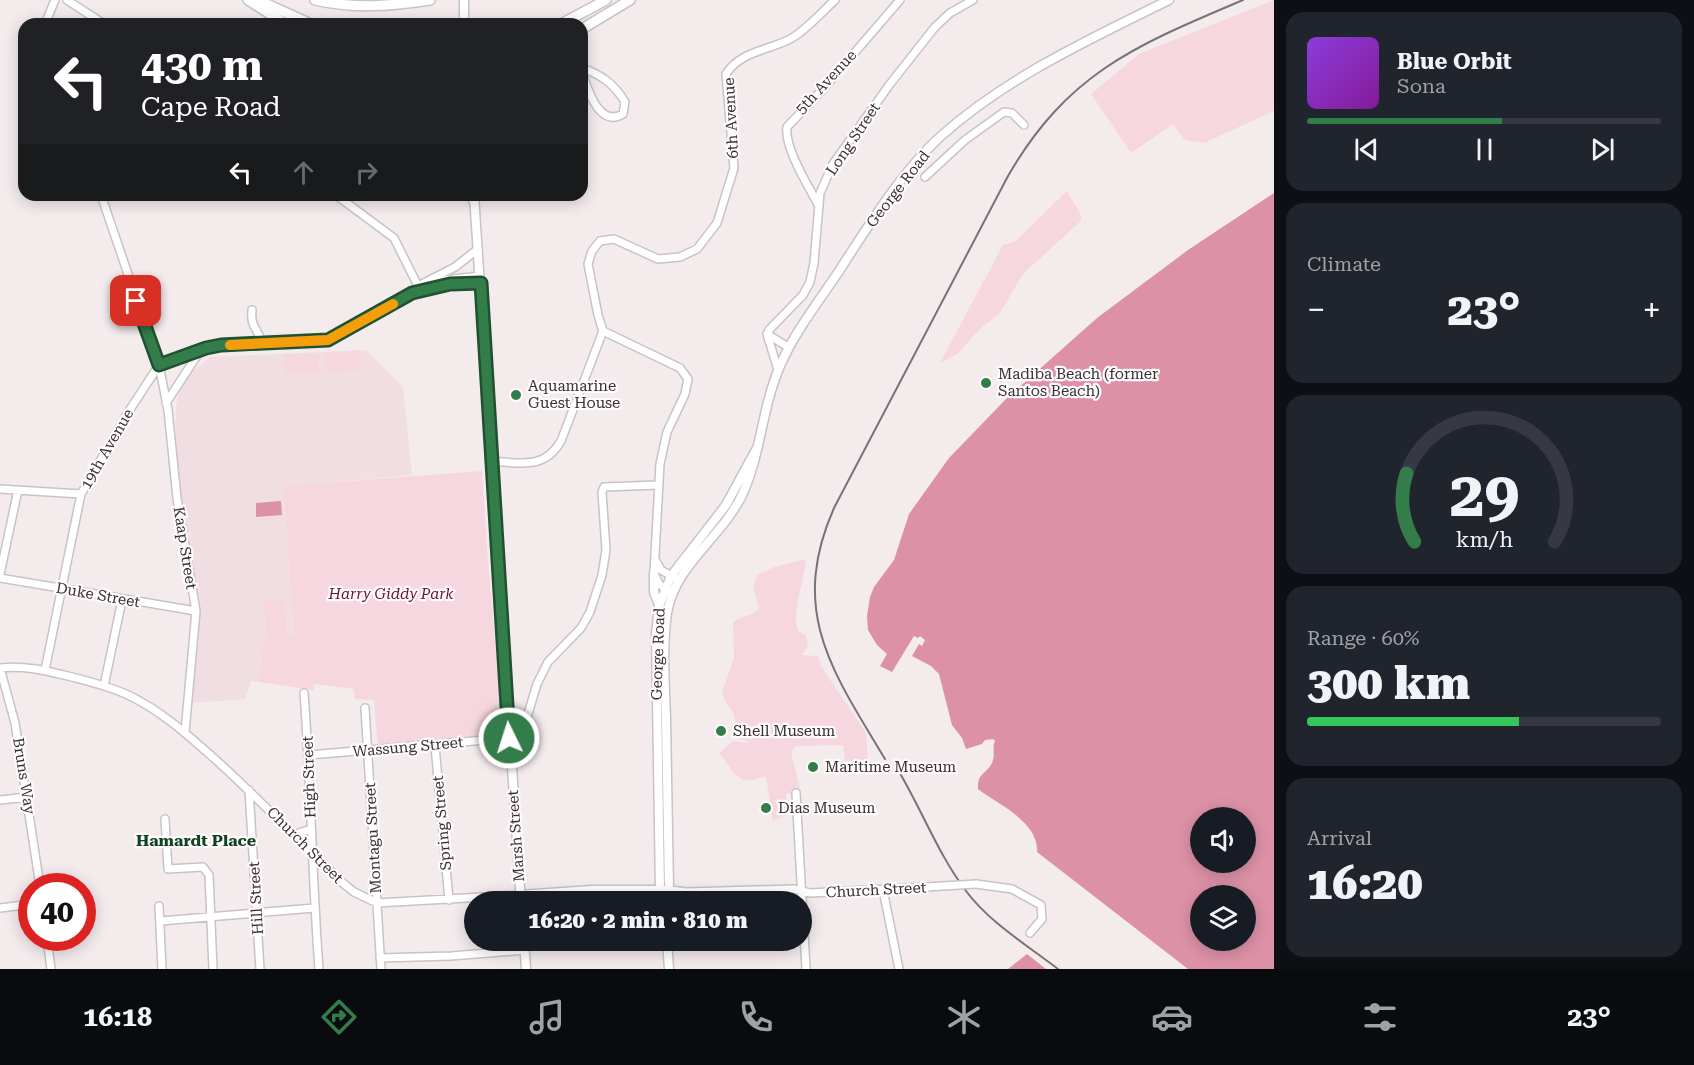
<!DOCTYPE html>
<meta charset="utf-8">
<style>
body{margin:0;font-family:"Roboto Serif",serif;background:#20242c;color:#f1f3f6;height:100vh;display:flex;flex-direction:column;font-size:22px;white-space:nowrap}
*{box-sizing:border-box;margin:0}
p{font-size:20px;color:#9ea1a6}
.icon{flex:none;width:33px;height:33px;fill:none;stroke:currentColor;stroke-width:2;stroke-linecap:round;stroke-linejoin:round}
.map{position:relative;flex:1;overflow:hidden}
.drawer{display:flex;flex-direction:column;gap:12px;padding:12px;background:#0d0f14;width:420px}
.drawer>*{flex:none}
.top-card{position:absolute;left:18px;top:18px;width:570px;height:183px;border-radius:18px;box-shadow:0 3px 15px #0003;background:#202124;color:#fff;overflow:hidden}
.buttons{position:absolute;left:1190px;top:807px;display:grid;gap:12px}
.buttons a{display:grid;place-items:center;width:66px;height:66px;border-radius:50%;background:#171b24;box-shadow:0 3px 15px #0003;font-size:30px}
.speed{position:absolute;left:18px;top:873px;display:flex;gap:12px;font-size:30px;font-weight:700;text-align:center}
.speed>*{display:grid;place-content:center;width:78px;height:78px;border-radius:50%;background:#171b24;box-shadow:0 3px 15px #0003;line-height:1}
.speed .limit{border:9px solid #d22;background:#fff;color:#111}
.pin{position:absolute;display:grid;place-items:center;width:51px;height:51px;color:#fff;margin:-26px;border-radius:12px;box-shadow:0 3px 9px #0006}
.me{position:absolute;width:66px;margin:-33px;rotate:356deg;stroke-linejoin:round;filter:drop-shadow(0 0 4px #0008)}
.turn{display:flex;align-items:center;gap:21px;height:126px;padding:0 24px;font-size:27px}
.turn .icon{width:78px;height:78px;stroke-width:2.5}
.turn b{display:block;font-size:42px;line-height:51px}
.lanes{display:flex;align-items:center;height:57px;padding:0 24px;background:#0003;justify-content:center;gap:30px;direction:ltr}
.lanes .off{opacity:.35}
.big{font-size:45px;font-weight:800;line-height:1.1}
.drawer .tile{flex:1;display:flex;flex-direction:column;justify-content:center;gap:9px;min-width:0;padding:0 21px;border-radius:18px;background:#20242c}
.drawer .dial{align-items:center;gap:0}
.dial svg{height:156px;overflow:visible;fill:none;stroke:#363941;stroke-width:7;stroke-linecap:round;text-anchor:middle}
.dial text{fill:#f1f3f6;stroke:none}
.song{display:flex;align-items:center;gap:18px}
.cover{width:72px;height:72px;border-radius:9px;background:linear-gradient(135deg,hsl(270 70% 55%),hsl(290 70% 35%))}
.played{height:6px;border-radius:3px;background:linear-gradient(90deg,#337d4a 55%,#363941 55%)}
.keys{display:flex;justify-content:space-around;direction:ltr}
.heat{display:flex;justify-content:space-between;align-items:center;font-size:33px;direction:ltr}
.charge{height:9px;border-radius:4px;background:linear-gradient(90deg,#34c759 60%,#363941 0)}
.trip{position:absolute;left:464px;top:891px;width:348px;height:60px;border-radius:30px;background:#171b24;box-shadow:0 3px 15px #0003;font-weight:800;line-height:60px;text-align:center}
.tabs{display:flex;height:96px;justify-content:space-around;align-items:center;background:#090b0e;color:#9ea1a6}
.tabs .icon{width:42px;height:42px}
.tabs .current{color:#337d4a}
.tabs b{font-size:27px;color:#f1f3f6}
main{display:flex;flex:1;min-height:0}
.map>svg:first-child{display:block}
.built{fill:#f0dee3}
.green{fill:#f7d7df}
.water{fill:#dd91a7;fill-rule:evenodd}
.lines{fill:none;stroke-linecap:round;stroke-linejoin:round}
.minor-casing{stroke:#cac2c4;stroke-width:10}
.tertiary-casing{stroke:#cac2c4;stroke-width:11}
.secondary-casing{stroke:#cac2c4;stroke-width:12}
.minor{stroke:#fff;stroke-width:7}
.tertiary{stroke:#fff;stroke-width:8}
.secondary{stroke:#fff;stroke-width:9}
.rail{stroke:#787375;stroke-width:2}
.minor-bridge-casing{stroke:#cac2c4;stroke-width:10;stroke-linecap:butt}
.minor-bridge{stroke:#fff;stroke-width:7}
.route-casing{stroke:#215130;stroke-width:15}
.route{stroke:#337d4a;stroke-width:10}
.slow{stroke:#f59e0b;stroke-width:10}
.poi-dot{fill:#337d4a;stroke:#fffafb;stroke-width:2}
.labels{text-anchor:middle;stroke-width:4.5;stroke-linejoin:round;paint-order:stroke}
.street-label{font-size:15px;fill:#353233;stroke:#fffafb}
.poi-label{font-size:15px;fill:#353233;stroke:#fffafb;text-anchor:start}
.park-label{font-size:15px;font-style:italic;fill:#6a1137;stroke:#fffafb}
.neighbourhood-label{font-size:16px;font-weight:bold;fill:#0e4321;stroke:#fffafb}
</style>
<main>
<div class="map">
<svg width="1274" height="969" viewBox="0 0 1274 969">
<rect width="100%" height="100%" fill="#f4ebed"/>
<!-- built -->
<path class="built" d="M366 350 403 387 412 475 283 487 294 635 264 638 259 682 251 681 245 699 192 703 200 619 188 541 191 532H186L175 454 176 406 179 393 188 375 210 357Z"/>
<!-- green -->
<path class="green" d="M1274 0V111L1204 143 1185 140 1173 124 1131 153 1091 94 1139 54Z
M1067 191 1081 215V221L1024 273 999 314 981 328 956 355 940 363 1003 245 1016 241Z
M359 350 362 369 326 373 324 354Z
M285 354H319L318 373H284Z
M482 471 487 548 503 737 378 749 374 700 355 699 354 689 314 684V690L259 682 264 637H267L263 600 284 598 287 635 276 636 294 635 283 486Z
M806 559C805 575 791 619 798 630 800 633 803 634 806 635L808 646 802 655 818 656 821 666 866 733 868 760 845 761 843 745 796 746 791 752 801 793H786V815L773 821 766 777C760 777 756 779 751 780 737 784 727 762 719 753L733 741 749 743 756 736 763 738 768 730 762 736 754 735 750 742 735 738 736 725 734 714 725 701 722 692 734 658 733 623C740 614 752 618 759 608L753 587 757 575 774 567Z"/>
<!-- water -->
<path class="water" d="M1274 193V969H1188L1037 852C1039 822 999 805 978 789 977 771 989 774 993 760 995 753 992 747 995 741L993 739 985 740 982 744 966 749 962 738 952 725 939 674 931 666 912 656 919 644 922 646 925 640 920 636 918 638 914 636 892 672 880 666 887 654 877 645 868 630 867 616 870 597 874 587 894 560 909 514 949 458 1006 399 1097 318 1188 250ZM1200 818H1245V862H1200ZM1200 896H1245V940H1200Z
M281 501 282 515 256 517V503Z
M1027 954 1046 969H1008Z"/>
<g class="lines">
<!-- minor casing -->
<g class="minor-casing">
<path id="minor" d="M67 0 104 24
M45 24 55 0
M582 68C602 75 614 84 625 102L623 114C599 128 588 90 582 73
M925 177 965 140 1004 112 1012 113 1024 125
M101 195 159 365 168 410 177 498 196 611 185 732
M336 195 394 238 421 292
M819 206C809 187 784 148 787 127L825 87 900 0
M435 281 480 276
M417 292 450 284 481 283
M252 310C250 329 259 328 262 344
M603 331 680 368 688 379 685 394 667 432 660 464 654 573 659 584 668 591
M767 334 769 330 803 295 810 282 814 263 820 193 833 164 890 84 935 27 950 13 973 0
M767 334 778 370
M767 334 788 347
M159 365 206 348 221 345 328 341 412 293 418 286 455 267 478 249
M166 403 200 351
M491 461C521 463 544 470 561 441L603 331 598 315 588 264 592 251 600 241 614 239 658 259 680 257 697 249 717 223 734 168 726 74C740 51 771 50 792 38 808 28 821 13 835 0
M0 489 81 494
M656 561 661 570 679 580
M0 574 18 490
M0 578 196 611
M0 668C25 665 47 671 72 677 91 682 111 687 128 695 162 711 189 736 216 760 260 800 301 843 344 884L354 892 377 903 520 895
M0 668 15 723 40 886
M45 670 81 494 129 411 159 365
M104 686 122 600
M304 693C311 785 312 877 319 969
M365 708 381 969
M435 746 449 900
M309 755 509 738 524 727 537 684 548 662 581 628 590 612 602 575 606 550 602 492 604 487 657 485
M249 790 260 969
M796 793 806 969
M0 800 28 797
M165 819 168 869 203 867 209 875 213 969
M293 835 311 829
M976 884 1012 889 1041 905 1042 919 1030 933
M669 890 687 892 794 889 810 893 926 887
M883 890 899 969
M159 906 162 969
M0 908 32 904
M161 921 314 908
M47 938 51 969
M380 958 451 956 525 950"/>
</g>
<!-- tertiary casing -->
<g class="tertiary-casing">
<path id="tertiary" d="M464 0V24
M474 195 521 902
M654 573V592L659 605
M520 895 592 890H663
M664 902 660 890 656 634 659 606 671 576 726 505 757 448
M667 902 669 890C668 833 667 776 666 719 665 684 662 648 667 613 675 564 723 537 743 493 761 453 762 407 780 366 795 331 820 300 841 268 868 226 904 169 941 136 1007 77 1090 39 1169 0
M524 940 526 969
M667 940 669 969"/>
</g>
<!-- secondary casing -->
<g class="secondary-casing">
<path id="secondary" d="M248 0 286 24
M258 0 311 24
M315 0C354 9 390 6 430 0
M561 24 606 0
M582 29 630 0
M473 195 474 201"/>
</g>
<!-- minor -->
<use href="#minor" class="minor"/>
<!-- tertiary -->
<use href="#tertiary" class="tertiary"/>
<!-- secondary -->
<use href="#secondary" class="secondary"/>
<!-- rail -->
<path class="rail" d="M885 759C833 672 788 612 834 508L1008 176C1068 72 1137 45 1243 0
M898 770C922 810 938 854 966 891 990 923 1027 945 1058 969"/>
<!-- minor-bridge casing -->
<g class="minor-bridge-casing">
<path id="minor-bridge" d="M926 887 976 884"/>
</g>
<!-- minor-bridge -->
<use href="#minor-bridge" class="minor-bridge"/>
</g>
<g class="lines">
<!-- route casing -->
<g class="route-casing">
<path id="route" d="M136 301 159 365 206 348 221 345 328 340 412 293 450 284 481 283 509 738"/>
</g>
<!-- route -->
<use href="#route" class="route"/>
<!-- slow -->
<path class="slow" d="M230 345 328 340 393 304"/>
</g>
<!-- markers -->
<g class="poi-dot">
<circle cx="986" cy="383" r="6"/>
<circle cx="516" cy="395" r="6"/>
<circle cx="721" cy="731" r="6"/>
<circle cx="813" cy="767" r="6"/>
<circle cx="766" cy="808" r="6"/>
</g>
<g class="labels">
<!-- street labels -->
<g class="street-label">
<text transform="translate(826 82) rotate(-47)" y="5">5th Avenue</text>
<text transform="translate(731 118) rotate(-93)" y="5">6th Avenue</text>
<text transform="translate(853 139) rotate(-56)" y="5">Long Street</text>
<text transform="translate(898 189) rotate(-52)" y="5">George Road</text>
<text transform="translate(107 449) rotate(-60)" y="5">19th Avenue</text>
<text transform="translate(185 548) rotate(81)" y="5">Kaap Street</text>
<text transform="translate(98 595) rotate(10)" y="5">Duke Street</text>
<text transform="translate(658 654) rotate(-88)" y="5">George Road</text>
<text transform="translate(408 747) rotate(-5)" y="5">Wassung Street</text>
<text transform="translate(24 776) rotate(81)" y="5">Bruns Way</text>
<text transform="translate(309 777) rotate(-92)" y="5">High Street</text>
<text transform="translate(442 823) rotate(-95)" y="5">Spring Street</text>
<text transform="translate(516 836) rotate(-94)" y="5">Marsh Street</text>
<text transform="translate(373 838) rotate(-93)" y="5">Montagu Street</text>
<text transform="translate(305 845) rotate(45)" y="5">Church Street</text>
<text transform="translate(876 890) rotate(-3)" y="5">Church Street</text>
<text transform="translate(256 898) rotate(-93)" y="5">Hill Street</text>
</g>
<!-- poi labels -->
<g class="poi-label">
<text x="998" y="379">Madiba Beach (former<tspan x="998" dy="17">Santos Beach)</tspan></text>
<text x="528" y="391">Aquamarine<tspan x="528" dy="17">Guest House</tspan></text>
<text x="733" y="736">Shell Museum</text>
<text x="825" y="772">Maritime Museum</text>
<text x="778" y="813">Dias Museum</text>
</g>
<!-- park labels -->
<g class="park-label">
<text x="391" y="599">Harry Giddy Park</text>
</g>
<!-- neighbourhood labels -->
<g class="neighbourhood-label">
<text x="196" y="846">Hamardt Place</text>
</g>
</g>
</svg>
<div class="buttons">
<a><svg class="icon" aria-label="sound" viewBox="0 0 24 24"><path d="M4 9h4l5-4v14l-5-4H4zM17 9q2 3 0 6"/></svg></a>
<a><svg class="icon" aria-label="layers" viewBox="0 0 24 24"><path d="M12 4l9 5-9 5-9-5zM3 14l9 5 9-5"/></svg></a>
</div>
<div class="speed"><div class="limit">40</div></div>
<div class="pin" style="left:136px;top:301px;background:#d93025"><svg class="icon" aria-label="arrive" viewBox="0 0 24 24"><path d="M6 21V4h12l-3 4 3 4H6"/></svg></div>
<svg class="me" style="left:509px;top:738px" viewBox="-20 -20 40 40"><circle r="17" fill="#337d4a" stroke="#fff" stroke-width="3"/><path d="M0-11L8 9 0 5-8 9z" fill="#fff"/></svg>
<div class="trip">16:20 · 2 min · 810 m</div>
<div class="top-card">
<div class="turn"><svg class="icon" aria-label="left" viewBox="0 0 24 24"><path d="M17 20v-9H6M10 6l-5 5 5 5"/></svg><div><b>430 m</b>Cape Road</div></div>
<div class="lanes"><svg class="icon" aria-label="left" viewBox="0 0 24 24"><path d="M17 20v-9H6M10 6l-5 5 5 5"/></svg><svg class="icon off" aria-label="ahead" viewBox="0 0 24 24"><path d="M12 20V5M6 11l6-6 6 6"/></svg><svg class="icon off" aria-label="right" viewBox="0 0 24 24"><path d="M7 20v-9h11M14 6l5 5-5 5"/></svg></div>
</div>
</div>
<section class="drawer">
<div class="tile">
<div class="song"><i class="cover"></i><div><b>Blue Orbit</b><p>Sona</p></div></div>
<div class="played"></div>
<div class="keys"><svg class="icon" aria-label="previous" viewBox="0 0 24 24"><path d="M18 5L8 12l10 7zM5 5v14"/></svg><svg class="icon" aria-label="pause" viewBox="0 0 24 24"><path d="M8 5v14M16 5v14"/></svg><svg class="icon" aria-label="next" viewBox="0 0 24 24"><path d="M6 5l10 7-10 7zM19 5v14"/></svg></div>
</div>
<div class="tile"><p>Climate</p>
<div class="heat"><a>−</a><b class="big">23°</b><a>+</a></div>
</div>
<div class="tile dial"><svg viewBox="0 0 100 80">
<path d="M14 69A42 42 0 1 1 86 69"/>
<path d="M14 69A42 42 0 0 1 10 34" stroke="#337d4a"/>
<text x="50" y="56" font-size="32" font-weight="700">29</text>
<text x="50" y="72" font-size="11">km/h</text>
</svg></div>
<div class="tile"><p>Range · 60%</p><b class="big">300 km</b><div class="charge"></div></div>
<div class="tile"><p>Arrival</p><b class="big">16:20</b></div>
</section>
</main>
<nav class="tabs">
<b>16:18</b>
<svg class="icon current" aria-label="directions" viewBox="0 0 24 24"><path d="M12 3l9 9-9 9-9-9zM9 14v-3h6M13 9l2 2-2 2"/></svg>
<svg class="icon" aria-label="music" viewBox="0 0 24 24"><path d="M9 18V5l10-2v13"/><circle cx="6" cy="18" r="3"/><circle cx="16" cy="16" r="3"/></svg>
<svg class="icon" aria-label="phone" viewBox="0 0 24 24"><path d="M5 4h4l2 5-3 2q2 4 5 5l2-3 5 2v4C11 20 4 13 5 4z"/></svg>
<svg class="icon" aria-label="climate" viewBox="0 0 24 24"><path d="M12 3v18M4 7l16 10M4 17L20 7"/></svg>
<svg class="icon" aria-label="car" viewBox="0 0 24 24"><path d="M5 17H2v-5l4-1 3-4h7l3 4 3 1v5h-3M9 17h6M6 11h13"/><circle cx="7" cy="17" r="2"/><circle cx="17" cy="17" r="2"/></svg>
<svg class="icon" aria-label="filters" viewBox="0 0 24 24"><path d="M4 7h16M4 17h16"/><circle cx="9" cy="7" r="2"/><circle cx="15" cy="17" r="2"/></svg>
<b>23°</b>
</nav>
